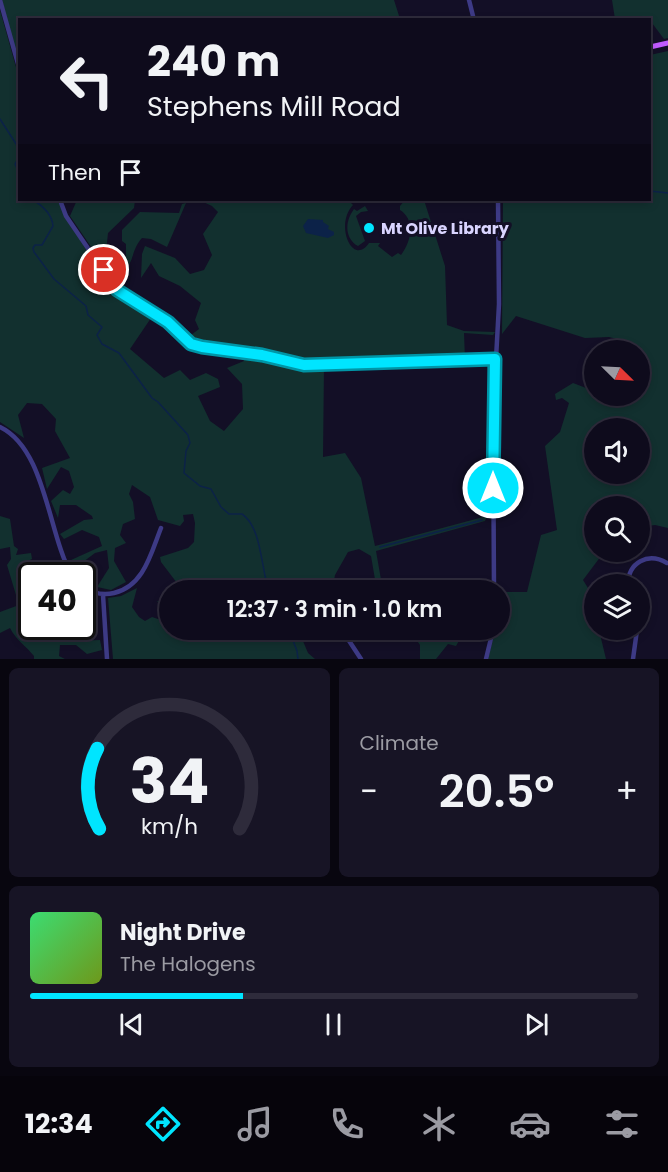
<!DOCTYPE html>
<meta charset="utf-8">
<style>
body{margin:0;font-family:Poppins,sans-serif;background:#171425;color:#f1f3f6;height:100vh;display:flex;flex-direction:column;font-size:22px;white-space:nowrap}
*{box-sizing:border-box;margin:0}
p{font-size:20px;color:#9b9ba3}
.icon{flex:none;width:33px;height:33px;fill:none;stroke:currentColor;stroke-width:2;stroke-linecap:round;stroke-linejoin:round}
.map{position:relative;height:659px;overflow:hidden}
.side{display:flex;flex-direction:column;gap:9px;padding:9px;background:#08060f;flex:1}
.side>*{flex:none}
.banner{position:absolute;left:18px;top:18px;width:633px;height:183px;border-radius:0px;box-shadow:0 3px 9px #0003,0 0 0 2px #2e2b3b;background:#0e0b1c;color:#f1f3f6;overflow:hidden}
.needle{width:39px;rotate:114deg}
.fabs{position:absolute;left:584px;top:340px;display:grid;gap:12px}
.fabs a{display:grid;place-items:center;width:66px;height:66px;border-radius:50%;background:#0e0b1c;box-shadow:0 3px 9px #0003,0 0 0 2px #2e2b3b;font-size:30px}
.speed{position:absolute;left:18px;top:562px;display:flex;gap:12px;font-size:30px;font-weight:700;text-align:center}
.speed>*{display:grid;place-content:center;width:78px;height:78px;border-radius:50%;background:#0e0b1c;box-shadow:0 3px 9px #0003,0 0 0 2px #2e2b3b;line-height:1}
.speed .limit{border:3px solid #111;border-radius:9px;background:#fff;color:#111}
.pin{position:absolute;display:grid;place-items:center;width:51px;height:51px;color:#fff;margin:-26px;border:3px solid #fff;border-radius:50%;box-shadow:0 2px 6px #0007}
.me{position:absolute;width:66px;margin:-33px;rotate:0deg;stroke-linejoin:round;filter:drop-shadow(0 0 4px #0008)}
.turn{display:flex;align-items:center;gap:21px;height:126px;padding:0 30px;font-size:27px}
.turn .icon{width:78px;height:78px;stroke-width:2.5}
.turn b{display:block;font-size:42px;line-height:51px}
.then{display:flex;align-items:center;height:57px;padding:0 30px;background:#0003;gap:12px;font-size:22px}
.big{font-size:45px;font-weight:600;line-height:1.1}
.side .tile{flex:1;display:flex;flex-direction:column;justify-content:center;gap:9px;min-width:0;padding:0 21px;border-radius:9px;background:#171425}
.side .dial{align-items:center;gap:0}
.dial svg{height:156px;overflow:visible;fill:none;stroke:#2e2b3b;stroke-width:7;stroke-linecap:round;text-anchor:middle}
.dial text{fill:#f1f3f6;stroke:none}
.song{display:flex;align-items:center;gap:18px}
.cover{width:72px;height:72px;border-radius:9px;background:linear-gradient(135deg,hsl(140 70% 55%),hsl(80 70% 35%))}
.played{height:6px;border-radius:3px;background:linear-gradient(90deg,#00e5ff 35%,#2e2b3b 35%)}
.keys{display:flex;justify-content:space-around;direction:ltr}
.heat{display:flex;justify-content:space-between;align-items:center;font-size:33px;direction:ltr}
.side .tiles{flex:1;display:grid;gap:9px;grid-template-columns:1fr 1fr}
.tile:last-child{grid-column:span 2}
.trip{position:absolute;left:159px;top:580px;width:351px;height:60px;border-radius:30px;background:#0e0b1c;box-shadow:0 3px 9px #0003,0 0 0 2px #2e2b3b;font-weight:600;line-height:60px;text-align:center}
.tab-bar{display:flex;height:96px;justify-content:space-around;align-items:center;background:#06040b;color:#9b9ba3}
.tab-bar .icon{width:42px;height:42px}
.tab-bar .selected{color:#00e5ff}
.tab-bar b{font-size:27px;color:#f1f3f6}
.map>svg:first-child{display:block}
.green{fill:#12302f;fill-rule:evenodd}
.water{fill:#0c2248}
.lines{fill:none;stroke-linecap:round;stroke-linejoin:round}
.stream{stroke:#0c2248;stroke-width:1.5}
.minor{stroke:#3d3a85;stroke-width:4.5}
.major{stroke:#c25bff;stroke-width:5}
.route-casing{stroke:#0095a6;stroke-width:15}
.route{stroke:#00e5ff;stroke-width:10}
.poi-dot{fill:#00e5ff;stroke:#130f26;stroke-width:2}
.labels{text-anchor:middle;stroke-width:6;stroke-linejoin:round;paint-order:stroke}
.poi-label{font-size:16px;font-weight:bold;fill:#d9d4ff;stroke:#130f26;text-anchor:start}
</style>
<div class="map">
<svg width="668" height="659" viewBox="0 0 668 659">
<rect width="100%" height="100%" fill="#130f26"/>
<!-- green -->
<path class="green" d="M2 0H394L400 19 20 20 19 65Z
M612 0H668V38L664 39 649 19H615Z
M0 10 19 78 20 200H59L112 287 128 303 151 318 130 349 164 378 180 370 190 380 206 373 218 379 220 387 198 396 210 421 224 431 243 409 242 384 227 368 244 361 243 358 245 356 299 368 324 366 323 457 345 453 361 478 375 546 487 516 485 521 376 551 383 591H377L371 556 359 549 348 552 335 575 332 591H174L177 583 161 562 160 557 188 548 194 542 195 523 193 514 183 515 184 521 180 526 158 520 150 497 132 485 129 494 133 502 135 519 123 524 120 535 126 543 115 548 114 561 126 582 111 590 97 587 109 568 107 550 95 553 83 562 87 581 83 579 82 576 75 575 71 560 102 546 99 537 82 530 64 539 60 534 84 520 93 519 92 516 76 505H60L58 518 51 501 63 490 70 494 74 487 69 471 61 467 47 489 42 468 70 458 55 431 56 419 42 404 27 403 18 415 24 438 0 422Z
M668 51V528L655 525 639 527V507H594V552H604L583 580 593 596 594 630H599L606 659H488L495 630H500V592H527L541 535 557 530 545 446 560 432 569 403 562 398 556 400 555 394 573 383 594 391V396H639V351H628L621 340 609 337 585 338 516 316 502 334 503 200H650V55ZM594 429H639V474H594Z
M77 200H135L134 208 108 233 106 252 98 257 70 216Z
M199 200H355L351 203 353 205C334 225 353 267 369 243H380L378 246 392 257 398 253 401 255C411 242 416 220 400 210V206L405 200H424L445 266 447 325 464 331 495 332 493 335 464 333 465 359 301 362 256 351 199 344 187 338 199 329 195 320 201 303 180 286 159 276 151 263 141 278 142 254 145 246 175 258 190 274 204 270 212 255 203 234 218 212 212 206Z
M186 203 167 247 151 239 142 238C130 251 136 262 120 275L126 261V244L122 241V230L140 212 179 213 182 204Z
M365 206 368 211 361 212 356 216 365 241 358 246C344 238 345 221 354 209L357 211Z
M0 516 10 519 14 546 18 549 16 555 31 553 32 559 24 563 28 572 26 577 31 581 32 627H65L69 641 100 640 102 650 87 654 76 645H60L59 656 65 659H34V656C26 646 16 640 10 628L0 633V612L19 605 7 565 11 559 10 547 0 549Z
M137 588 132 607 139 617 145 621 152 617 161 620 167 616 157 601 165 603 169 601 170 630H302L300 634 308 653 315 659H113L108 598 121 596Z
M410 630H465L456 646 448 644 436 659H420V645Z"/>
<!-- water -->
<path class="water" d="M308 219 323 220V222L329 226 328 229 334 232V235L328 238 306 233 303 226Z"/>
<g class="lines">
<!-- stream -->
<path class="stream" d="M0 119 20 150
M20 155 15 164 20 175
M650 191 668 193
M33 200C43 206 52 215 53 226L42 245H35L33 248 34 252 54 279 86 306 88 315 102 327 97 335 102 344 119 353 152 398 158 402 188 435 190 443 186 451 184 473 200 486 211 489 221 507 229 514H242C262 527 261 570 269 591
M380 547 482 520
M289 630 297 651 298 659"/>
<!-- minor -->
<path class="minor" d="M0 0 20 71
M469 0 474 20
M60 200 66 216 113 285 124 294 168 322 191 344 202 347 262 355 304 365 495 359
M0 427C46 449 48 534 72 576
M628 585C628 562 648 552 667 563
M82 586C92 593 102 596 114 593 144 586 151 553 161 528
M494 591 493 414 499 304 498 200
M103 595 107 659
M342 630 361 659
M486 659 493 630
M633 659 637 630"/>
<!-- major -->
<path class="major" d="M650 47 668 43"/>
</g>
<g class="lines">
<!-- route casing -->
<g class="route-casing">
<path id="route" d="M104 270 117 290 168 322 191 344 202 347 262 355 304 365 495 359 493 488"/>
</g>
<!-- route -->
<use href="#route" class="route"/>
</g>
<!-- markers -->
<circle class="poi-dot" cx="369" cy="228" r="6"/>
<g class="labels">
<!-- poi labels -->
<g class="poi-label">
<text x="381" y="234">Mt Olive Library</text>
</g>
</g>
</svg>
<div class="fabs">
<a><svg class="needle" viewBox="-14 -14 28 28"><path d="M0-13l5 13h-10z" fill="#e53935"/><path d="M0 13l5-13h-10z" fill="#9b9ba3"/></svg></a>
<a><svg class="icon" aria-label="sound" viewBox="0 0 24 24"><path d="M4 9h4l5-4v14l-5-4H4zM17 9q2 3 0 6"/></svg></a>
<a><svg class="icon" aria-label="search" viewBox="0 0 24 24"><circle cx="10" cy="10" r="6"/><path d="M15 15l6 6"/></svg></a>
<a><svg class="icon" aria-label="layers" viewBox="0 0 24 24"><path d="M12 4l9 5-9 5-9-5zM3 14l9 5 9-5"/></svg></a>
</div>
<div class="speed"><div class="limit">40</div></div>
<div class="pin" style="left:104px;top:270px;background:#d93025"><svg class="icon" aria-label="arrive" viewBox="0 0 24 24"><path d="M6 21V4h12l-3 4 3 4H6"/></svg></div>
<svg class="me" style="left:493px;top:488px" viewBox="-20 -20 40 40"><circle r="17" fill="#00e5ff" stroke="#fff" stroke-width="3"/><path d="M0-11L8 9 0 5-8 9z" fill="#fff"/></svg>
<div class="trip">12:37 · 3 min · 1.0 km</div>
<div class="banner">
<div class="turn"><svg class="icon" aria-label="left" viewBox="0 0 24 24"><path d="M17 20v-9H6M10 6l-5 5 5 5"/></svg><div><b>240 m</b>Stephens Mill Road</div></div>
<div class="then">Then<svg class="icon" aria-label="arrive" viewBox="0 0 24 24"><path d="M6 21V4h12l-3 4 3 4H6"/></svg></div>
</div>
</div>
<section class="side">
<div class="tiles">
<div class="tile dial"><svg viewBox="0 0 100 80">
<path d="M14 69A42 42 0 1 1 86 69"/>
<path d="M14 69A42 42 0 0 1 13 28" stroke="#00e5ff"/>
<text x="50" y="56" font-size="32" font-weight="700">34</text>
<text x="50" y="72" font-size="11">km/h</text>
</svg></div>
<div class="tile"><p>Climate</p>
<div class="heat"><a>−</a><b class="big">20.5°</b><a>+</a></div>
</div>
<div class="tile">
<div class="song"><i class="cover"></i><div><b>Night Drive</b><p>The Halogens</p></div></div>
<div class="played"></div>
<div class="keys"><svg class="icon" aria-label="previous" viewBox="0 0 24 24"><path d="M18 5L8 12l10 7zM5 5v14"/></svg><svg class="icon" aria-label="pause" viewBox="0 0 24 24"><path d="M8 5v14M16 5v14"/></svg><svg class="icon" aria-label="next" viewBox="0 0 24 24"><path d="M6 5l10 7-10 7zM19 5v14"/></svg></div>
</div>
</div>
</section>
<nav class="tab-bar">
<b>12:34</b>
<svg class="icon selected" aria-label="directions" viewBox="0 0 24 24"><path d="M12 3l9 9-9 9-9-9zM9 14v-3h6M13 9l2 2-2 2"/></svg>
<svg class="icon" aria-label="music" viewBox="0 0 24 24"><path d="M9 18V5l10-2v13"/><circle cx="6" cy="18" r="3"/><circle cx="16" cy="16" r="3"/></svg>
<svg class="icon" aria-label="phone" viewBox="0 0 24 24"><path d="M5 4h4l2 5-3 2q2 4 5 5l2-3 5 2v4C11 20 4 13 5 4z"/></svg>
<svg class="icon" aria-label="climate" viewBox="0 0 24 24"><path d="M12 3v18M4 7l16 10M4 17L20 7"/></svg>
<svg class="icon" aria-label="car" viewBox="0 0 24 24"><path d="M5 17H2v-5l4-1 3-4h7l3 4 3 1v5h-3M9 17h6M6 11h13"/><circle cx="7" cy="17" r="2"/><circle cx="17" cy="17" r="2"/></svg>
<svg class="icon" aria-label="filters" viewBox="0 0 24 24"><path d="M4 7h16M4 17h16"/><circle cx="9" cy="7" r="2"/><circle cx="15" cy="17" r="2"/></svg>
</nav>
